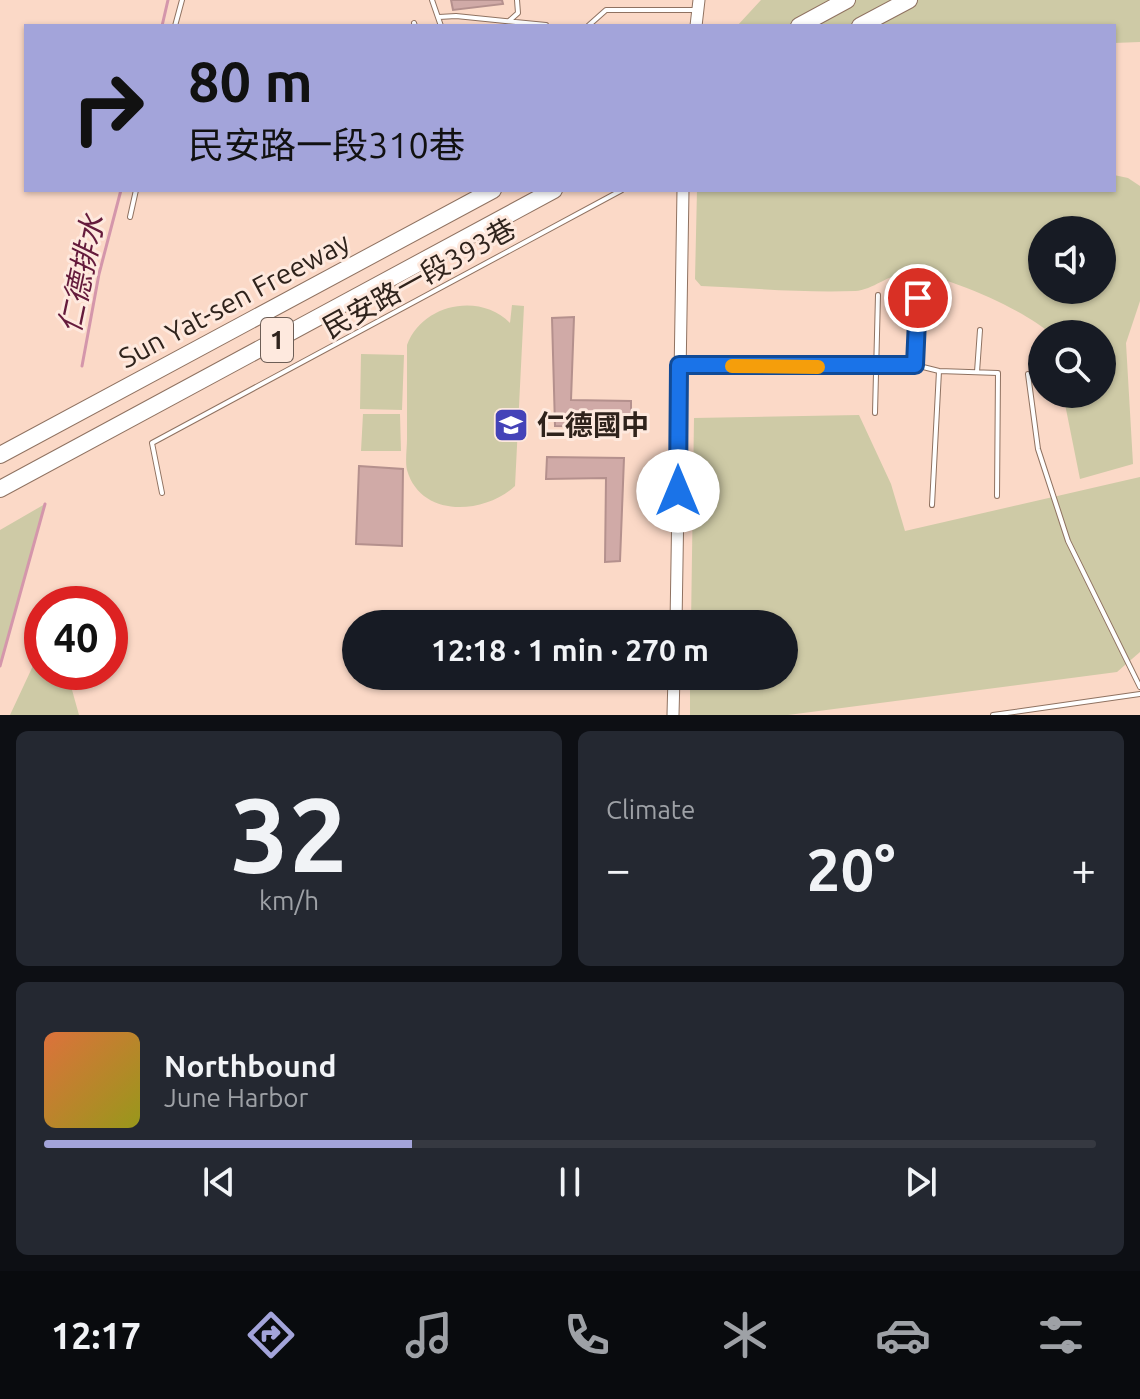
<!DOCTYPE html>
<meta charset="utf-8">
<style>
body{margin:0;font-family:Ubuntu,"Noto Sans TC",sans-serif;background:#242831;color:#f1f3f6;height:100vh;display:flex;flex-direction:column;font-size:30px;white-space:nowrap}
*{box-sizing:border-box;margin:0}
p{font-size:26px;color:#9ea1a6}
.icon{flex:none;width:44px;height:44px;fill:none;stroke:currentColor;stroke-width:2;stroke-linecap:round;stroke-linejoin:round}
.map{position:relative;height:715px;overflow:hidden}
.side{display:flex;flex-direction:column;gap:16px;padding:16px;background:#0d0f14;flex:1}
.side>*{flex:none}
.banner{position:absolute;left:24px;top:24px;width:1092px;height:168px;border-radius:0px;box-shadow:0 2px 6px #0004;background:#a3a4da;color:#111;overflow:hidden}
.buttons{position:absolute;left:1028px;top:216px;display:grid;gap:16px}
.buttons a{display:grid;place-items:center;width:88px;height:88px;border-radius:50%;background:#171b24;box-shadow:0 2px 6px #0004;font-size:40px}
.speed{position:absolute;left:24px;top:586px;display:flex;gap:16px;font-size:40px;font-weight:700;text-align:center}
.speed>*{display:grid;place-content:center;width:104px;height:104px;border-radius:50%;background:#171b24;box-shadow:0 2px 6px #0004;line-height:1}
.speed .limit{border:12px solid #d22;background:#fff;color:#111}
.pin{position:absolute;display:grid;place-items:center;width:68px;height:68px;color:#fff;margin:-34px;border:4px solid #fff;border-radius:50%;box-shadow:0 2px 8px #0007}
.me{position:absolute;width:88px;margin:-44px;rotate:0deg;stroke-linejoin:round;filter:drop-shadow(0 0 6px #0008)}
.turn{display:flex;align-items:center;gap:28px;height:168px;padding:0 32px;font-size:36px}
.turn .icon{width:104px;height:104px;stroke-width:2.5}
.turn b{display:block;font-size:56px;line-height:68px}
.big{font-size:60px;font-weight:600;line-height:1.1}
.side .tile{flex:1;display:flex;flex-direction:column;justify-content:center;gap:12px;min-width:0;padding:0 28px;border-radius:12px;background:#242831}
.side .dial{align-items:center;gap:0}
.dial b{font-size:104px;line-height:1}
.song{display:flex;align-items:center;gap:24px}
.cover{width:96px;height:96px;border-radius:12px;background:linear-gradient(135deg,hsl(20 70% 55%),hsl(60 70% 35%))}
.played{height:8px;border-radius:4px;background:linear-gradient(90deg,#a3a4da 35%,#363941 35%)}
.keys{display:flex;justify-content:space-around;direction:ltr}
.heat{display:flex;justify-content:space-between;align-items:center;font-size:44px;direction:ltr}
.side .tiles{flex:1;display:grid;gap:16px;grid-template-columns:1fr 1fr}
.tile:last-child{grid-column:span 2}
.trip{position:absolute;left:342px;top:610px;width:456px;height:80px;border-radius:40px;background:#171b24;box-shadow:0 2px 6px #0004;font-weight:600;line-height:80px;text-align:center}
.tabs{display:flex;height:128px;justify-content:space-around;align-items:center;background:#090b0e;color:#9ea1a6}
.tabs .icon{width:56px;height:56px}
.tabs .selected{color:#a3a4da}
.tabs b{font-size:36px;color:#f1f3f6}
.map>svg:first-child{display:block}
.green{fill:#cecaa6;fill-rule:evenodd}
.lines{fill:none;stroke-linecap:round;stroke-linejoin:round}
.stream{stroke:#d496ab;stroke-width:3}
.building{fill:#d0aaa7;stroke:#b4908d;stroke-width:2}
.service-casing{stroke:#8f7261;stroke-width:6}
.tertiary-casing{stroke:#8f7261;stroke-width:13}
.motorway-casing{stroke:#8f7261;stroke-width:18}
.service{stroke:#fff;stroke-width:4}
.tertiary{stroke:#fff;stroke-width:11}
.motorway{stroke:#fff;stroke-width:16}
.route-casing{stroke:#114b97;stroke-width:20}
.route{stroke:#1a73e8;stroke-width:14}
.slow{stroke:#f59e0b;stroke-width:14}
.labels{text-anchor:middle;stroke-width:6;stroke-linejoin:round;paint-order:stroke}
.shield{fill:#fee9de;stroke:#6d5e56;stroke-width:2}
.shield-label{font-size:26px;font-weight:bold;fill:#2f231c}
.street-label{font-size:28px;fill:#2f231c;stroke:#fee9de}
.poi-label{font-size:28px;font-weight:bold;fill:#2f231c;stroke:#fee9de;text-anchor:start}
.water-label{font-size:30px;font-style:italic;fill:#651b3c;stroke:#fee9de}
</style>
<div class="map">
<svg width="1140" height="715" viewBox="0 0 1140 715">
<rect width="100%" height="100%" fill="#fbd9c7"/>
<!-- green -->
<path class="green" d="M761 0H1140V42L1114 43V26H737Z
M1114 175 1128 178 1140 186V301L1126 343 1133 464 1080 479 1063 394H1102V334H1051C1027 311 939 271 906 273 889 274 873 290 855 291 804 293 752 288 701 286L695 279 697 190H1114ZM1102 230V290H1042V230Z
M512 305 524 306 515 486C485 514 421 519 407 470 405 461 407 448 407 439 407 408 407 377 407 345 422 304 480 292 510 323Z
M361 354 404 355 402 410 360 409Z
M363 414H400L401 451H361Z
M859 415 891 484 905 531 1140 477V652L1117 672 788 715H690V676H784V624H691L694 418Z
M45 504 0 666V530Z
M38 655 42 657V672H67L79 715H10Z"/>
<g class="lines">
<!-- stream -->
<path class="stream" d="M162 26 168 0
M82 366 99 274 121 190
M0 666 45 504"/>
</g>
<!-- building -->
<path class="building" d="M451 0H502L503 4 453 10Z
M574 317 571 400 631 401V427L555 426 552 318Z
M547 457 624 458 620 561 605 562 606 478 546 479Z
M359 466 403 469 402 546 356 544Z"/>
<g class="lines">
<!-- service casing -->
<g class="service-casing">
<path id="service" d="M432 0 441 26
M439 17 456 16 546 25
M509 21 518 13 517 0
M414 23 415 26
M175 26 182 0
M588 26 606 10H695
M130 217 136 190
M680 365H915L939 371 998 373 997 496
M915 365 918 298
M977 372 980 330
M1028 374 1038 449 1068 541 1140 687
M875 413 878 295
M162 493 152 443 622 190
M932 505 939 371
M993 715 1140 694"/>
</g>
<!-- tertiary casing -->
<g class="tertiary-casing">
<path id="tertiary" d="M696 26 699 0
M676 624 683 190
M673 715 674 676"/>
</g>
<!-- motorway casing -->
<g class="motorway-casing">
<path id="motorway" d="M799 26 847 0
M860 26 909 0
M0 455 493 190
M0 489 554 190"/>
</g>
<!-- service -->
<use href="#service" class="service"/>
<!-- tertiary -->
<use href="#tertiary" class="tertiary"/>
<!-- motorway -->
<use href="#motorway" class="motorway"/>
</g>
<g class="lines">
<!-- route casing -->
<g class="route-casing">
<path id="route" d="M678 491 679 365H915L918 298"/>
</g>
<!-- route -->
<use href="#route" class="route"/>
<!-- slow -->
<path class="slow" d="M732 366 818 367"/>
</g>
<!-- icons -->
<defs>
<g id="school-square" transform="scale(1.8)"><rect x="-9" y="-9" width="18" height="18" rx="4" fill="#4443b8" stroke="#fee9de"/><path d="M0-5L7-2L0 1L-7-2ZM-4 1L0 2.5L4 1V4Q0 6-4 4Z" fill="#fff"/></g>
</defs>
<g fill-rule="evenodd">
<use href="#school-square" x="511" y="425"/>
</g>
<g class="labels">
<!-- shield labels -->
<rect class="shield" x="261" y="318" width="32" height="44" rx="6"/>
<g class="shield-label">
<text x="277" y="349">1</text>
</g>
<!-- street labels -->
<g class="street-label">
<text transform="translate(419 278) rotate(-29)" y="10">民安路一段393巷</text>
<text transform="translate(234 300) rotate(-28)" y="10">Sun Yat-sen Freeway</text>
</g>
<!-- poi labels -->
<g class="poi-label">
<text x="537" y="435">仁德國中</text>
</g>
<!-- water labels -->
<g class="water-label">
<text transform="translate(82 274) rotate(-78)" y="10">仁德排水</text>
</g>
</g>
</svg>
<div class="buttons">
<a><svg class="icon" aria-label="sound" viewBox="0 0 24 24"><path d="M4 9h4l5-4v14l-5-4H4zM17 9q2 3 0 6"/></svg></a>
<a><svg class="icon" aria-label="search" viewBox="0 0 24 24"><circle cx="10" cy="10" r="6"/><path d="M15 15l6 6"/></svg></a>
</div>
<div class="speed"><div class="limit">40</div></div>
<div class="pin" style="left:918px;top:298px;background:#d93025"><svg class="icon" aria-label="arrive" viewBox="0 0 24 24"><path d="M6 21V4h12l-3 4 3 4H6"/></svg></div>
<svg class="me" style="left:678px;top:491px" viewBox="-20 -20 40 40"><circle r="19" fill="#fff"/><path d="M0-13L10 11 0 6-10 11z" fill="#1a73e8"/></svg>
<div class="trip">12:18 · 1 min · 270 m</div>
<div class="banner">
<div class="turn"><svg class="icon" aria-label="right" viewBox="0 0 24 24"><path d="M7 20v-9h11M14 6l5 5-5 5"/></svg><div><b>80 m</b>民安路一段310巷</div></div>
</div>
</div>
<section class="side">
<div class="tiles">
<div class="tile dial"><b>32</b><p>km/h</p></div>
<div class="tile"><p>Climate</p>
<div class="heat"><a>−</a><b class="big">20°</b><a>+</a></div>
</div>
<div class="tile">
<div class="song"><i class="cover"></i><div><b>Northbound</b><p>June Harbor</p></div></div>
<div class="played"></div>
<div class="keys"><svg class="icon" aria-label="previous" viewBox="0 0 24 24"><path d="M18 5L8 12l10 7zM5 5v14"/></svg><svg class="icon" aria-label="pause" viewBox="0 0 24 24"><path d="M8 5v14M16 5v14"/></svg><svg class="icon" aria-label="next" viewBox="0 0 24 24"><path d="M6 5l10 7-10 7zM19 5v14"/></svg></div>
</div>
</div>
</section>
<nav class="tabs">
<b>12:17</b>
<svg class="icon selected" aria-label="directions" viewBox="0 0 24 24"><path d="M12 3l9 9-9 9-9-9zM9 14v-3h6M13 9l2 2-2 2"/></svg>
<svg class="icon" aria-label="music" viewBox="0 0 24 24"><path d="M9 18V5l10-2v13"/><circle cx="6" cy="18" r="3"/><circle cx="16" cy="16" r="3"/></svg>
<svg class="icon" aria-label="phone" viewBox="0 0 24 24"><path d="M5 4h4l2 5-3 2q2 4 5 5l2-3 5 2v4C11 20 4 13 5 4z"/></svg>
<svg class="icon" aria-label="climate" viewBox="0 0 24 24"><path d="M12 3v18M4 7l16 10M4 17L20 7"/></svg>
<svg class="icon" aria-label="car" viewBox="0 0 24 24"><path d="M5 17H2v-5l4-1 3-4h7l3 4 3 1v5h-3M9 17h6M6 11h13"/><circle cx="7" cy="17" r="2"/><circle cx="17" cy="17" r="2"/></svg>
<svg class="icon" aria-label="filters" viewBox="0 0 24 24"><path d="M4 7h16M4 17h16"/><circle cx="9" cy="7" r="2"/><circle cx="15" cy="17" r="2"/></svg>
</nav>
